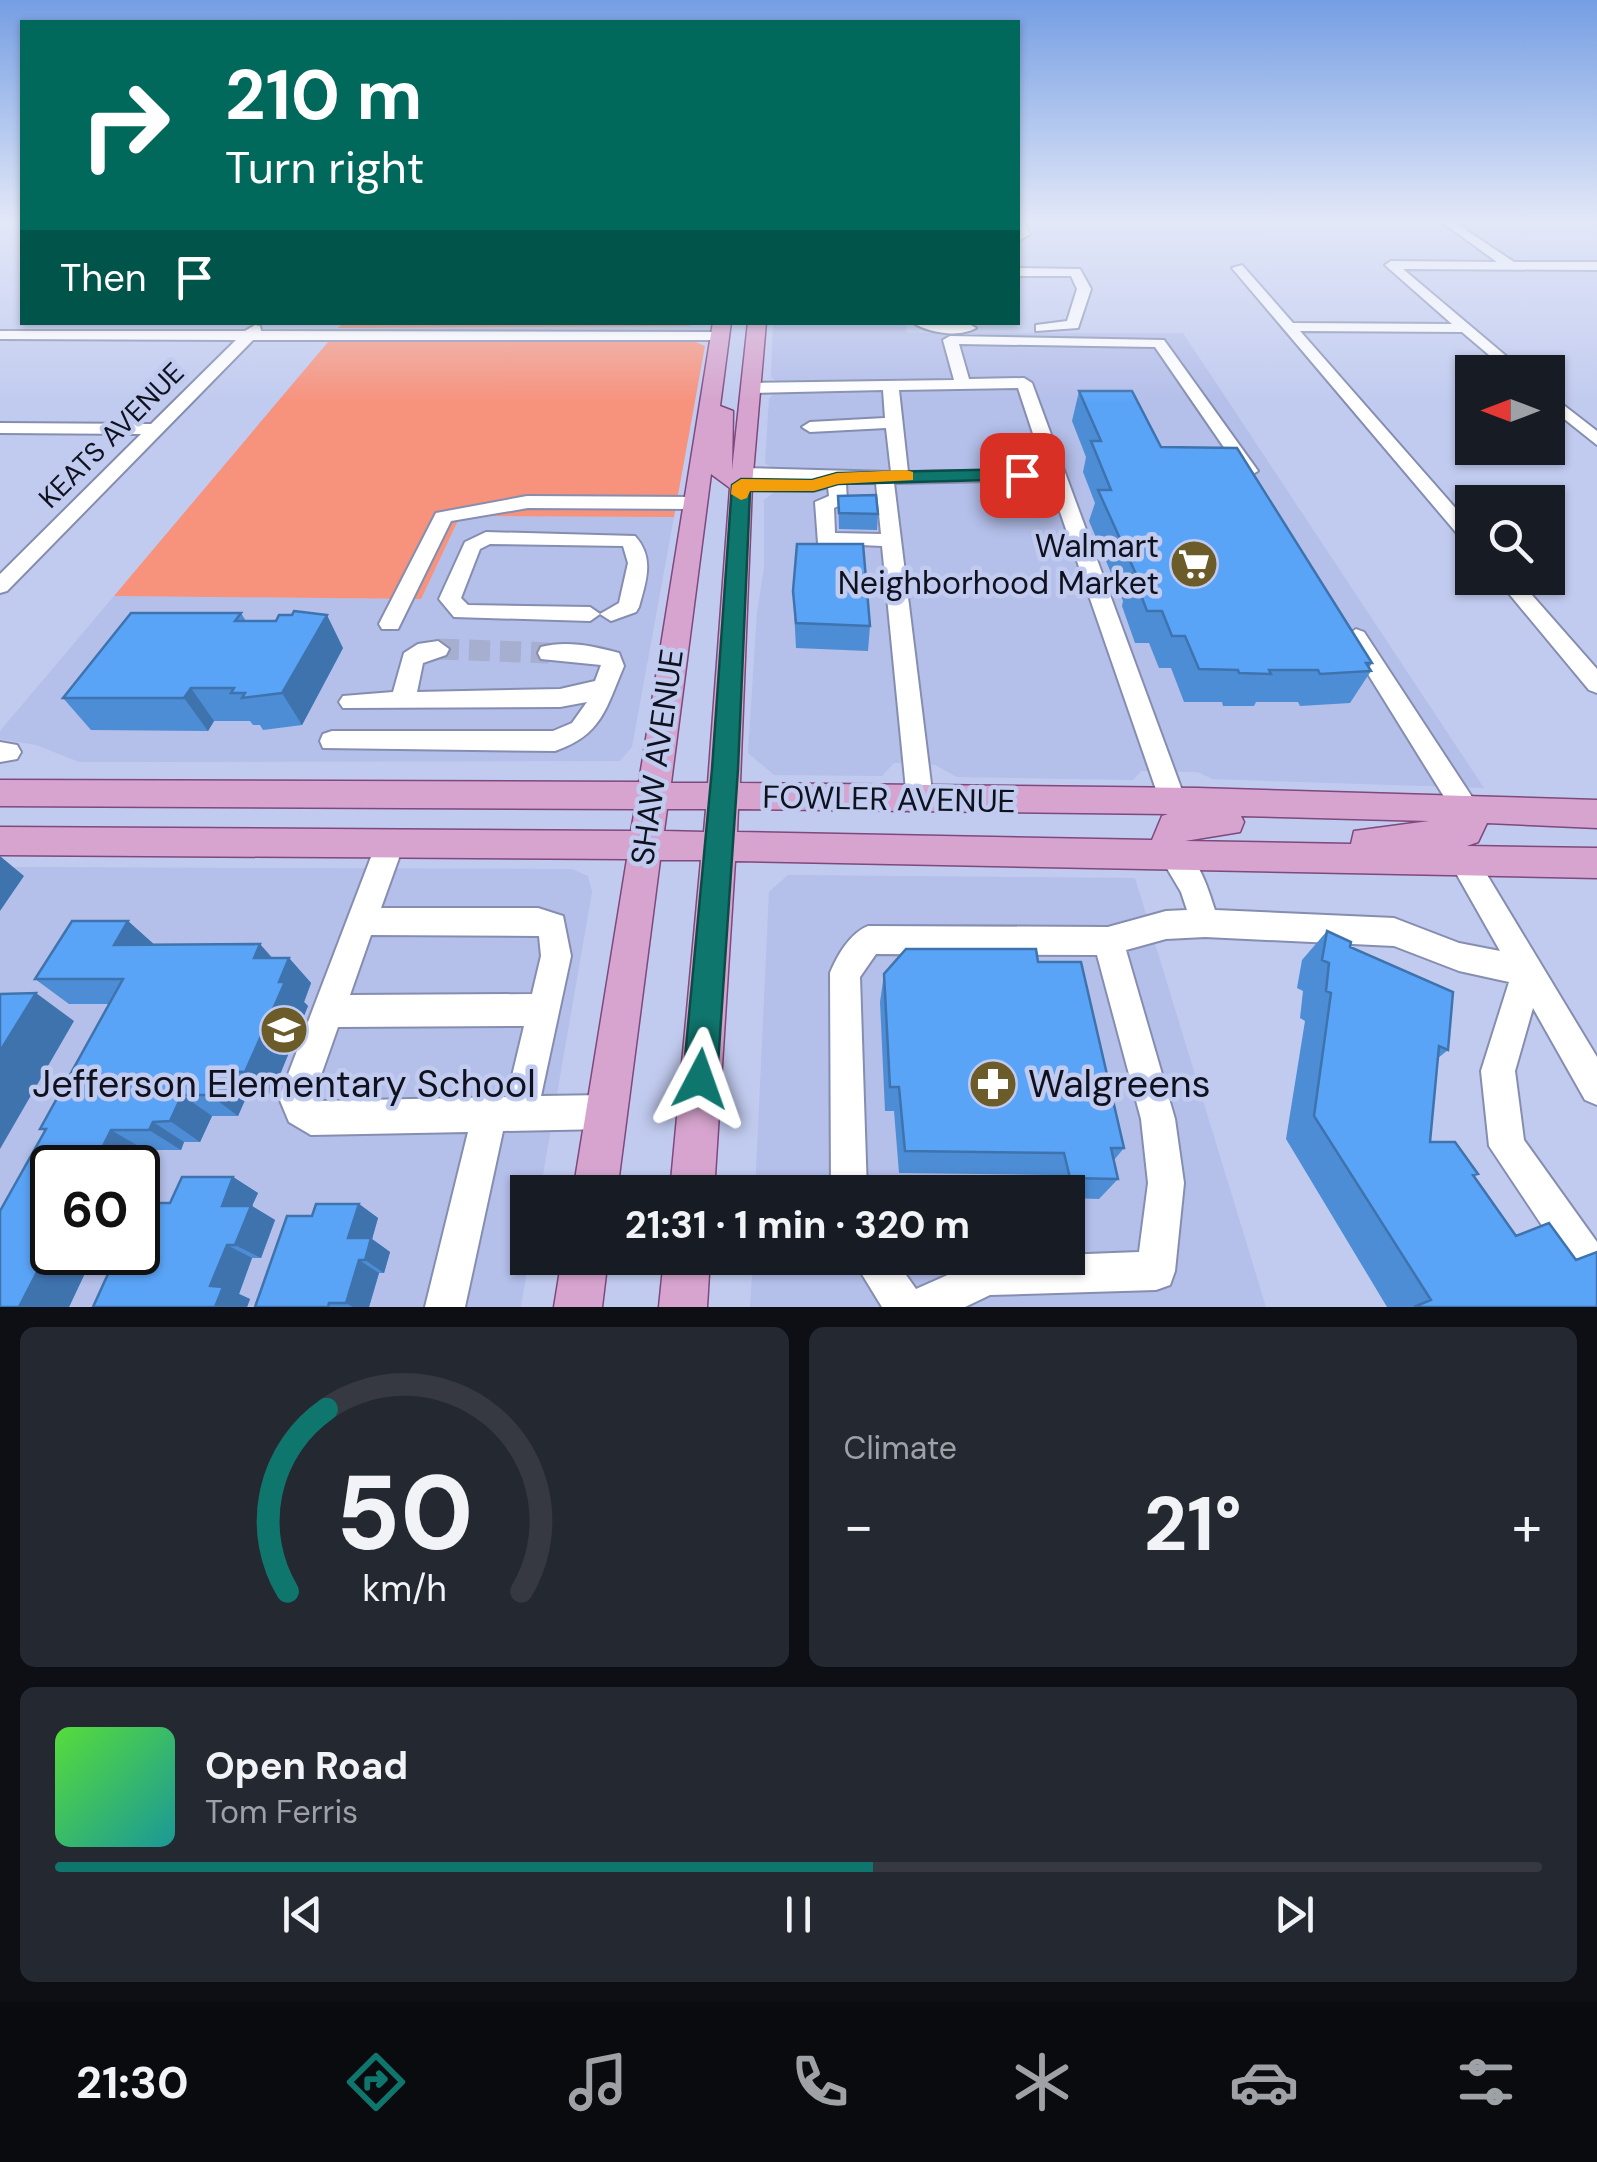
<!DOCTYPE html>
<meta charset="utf-8">
<style>
body{margin:0;font-family:"DM Sans",sans-serif;background:#242831;color:#f1f3f6;height:100vh;display:flex;flex-direction:column;font-size:38px;white-space:nowrap}
*{box-sizing:border-box;margin:0}
p{font-size:32px;color:#9ea1a6}
.icon{flex:none;width:55px;height:55px;fill:none;stroke:currentColor;stroke-width:2;stroke-linecap:round;stroke-linejoin:round}
.map{position:relative;height:1307px;overflow:hidden}
.panel{display:flex;flex-direction:column;gap:20px;padding:20px;background:#0d0f14;flex:1}
.panel>*{flex:none}
.top-card{position:absolute;left:20px;top:20px;width:1000px;height:305px;border-radius:0px;box-shadow:0 2px 8px #0004;background:#00695c;color:#fff;overflow:hidden}
.needle{width:65px;rotate:270deg}
.buttons{position:absolute;left:1455px;top:355px;display:grid;gap:20px}
.buttons a{display:grid;place-items:center;width:110px;height:110px;border-radius:0px;background:#171b24;box-shadow:0 2px 8px #0004;font-size:50px}
.speed{position:absolute;left:30px;top:1145px;display:flex;gap:20px;font-size:50px;font-weight:700;text-align:center}
.speed>*{display:grid;place-content:center;width:130px;height:130px;border-radius:50%;background:#171b24;box-shadow:0 2px 8px #0004;line-height:1}
.speed .limit{border:5px solid #111;border-radius:15px;background:#fff;color:#111}
.pin{position:absolute;display:grid;place-items:center;width:85px;height:85px;color:#fff;margin:-42px;border-radius:20px;box-shadow:0 5px 15px #0006}
.me{position:absolute;width:110px;margin:-55px;rotate:4deg;stroke-linejoin:round;filter:drop-shadow(0 0 8px #0008)}
.turn{display:flex;align-items:center;gap:35px;height:210px;padding:0 40px;font-size:45px}
.turn .icon{width:130px;height:130px;stroke-width:2.5}
.turn b{display:block;font-size:70px;line-height:85px}
.then{display:flex;align-items:center;height:95px;padding:0 40px;background:#0003;gap:20px;font-size:38px}
.big{font-size:75px;font-weight:700;line-height:1.1}
.panel .tile{flex:1;display:flex;flex-direction:column;justify-content:center;gap:15px;min-width:0;padding:0 35px;border-radius:15px;background:#242831}
.panel .dial{align-items:center;gap:0}
.dial svg{height:260px;overflow:visible;fill:none;stroke:#363941;stroke-width:7;stroke-linecap:round;text-anchor:middle}
.dial text{fill:#f1f3f6;stroke:none}
.song{display:flex;align-items:center;gap:30px}
.cover{width:120px;height:120px;border-radius:15px;background:linear-gradient(135deg,hsl(110 70% 55%),hsl(180 70% 35%))}
.played{height:10px;border-radius:5px;background:linear-gradient(90deg,#0f766e 55%,#363941 55%)}
.keys{display:flex;justify-content:space-around;direction:ltr}
.heat{display:flex;justify-content:space-between;align-items:center;font-size:55px;direction:ltr}
.panel .tiles{flex:1;display:grid;gap:20px;grid-template-columns:1fr 1fr}
.tile:last-child{grid-column:span 2}
.trip{position:absolute;left:510px;top:1175px;width:575px;height:100px;border-radius:0px;background:#171b24;box-shadow:0 2px 8px #0004;font-weight:700;line-height:100px;text-align:center}
.menu{display:flex;height:160px;justify-content:space-around;align-items:center;background:#090b0e;color:#9ea1a6}
.menu .icon{width:70px;height:70px}
.menu .active{color:#0f766e}
.menu b{font-size:45px;color:#f1f3f6}
.map>svg:first-child{display:block}
.built{fill:#b4bfea;fill-rule:evenodd}
.green{fill:#f7927c}
.lines{fill:none;stroke-linecap:round;stroke-linejoin:round}
.minor-tunnel{stroke:#a6afd0;stroke-width:21;stroke-dasharray:21 10;stroke-linecap:butt}
.minor-casing{stroke:#858eb0;stroke-width:4}
.major-casing{stroke:#7e497c;stroke-width:3}
.minor{fill:#fff;fill-rule:evenodd}
.major{fill:#d6a4ce;fill-rule:evenodd}
.wall{fill:#4d8dd5}
.shaded-wall{fill:#3f73ae}
.building{fill:#5aa4f8;stroke:#3f73ae;stroke-width:2.5}
.route{fill:#0f766e;stroke:#0a4d48;stroke-width:2.5}
.slow{fill:#f59e0b}
.labels{text-anchor:middle;stroke-width:9;stroke-linejoin:round;paint-order:stroke}
.far-street-label{font-size:28px;fill:#0f121e;stroke:#c1cbef}
.poi-label{font-size:32px;fill:#0f121e;stroke:#c1cbef;text-anchor:end}
.street-label{font-size:32px;fill:#0f121e;stroke:#c1cbef}
.near-poi-label{font-size:38px;fill:#0f121e;stroke:#c1cbef}
</style>
<div class="map">
<svg width="1597" height="1307" viewBox="0 0 1597 1307">
<rect width="100%" height="100%" fill="#c1cbef"/>
<!-- built -->
<path class="built" d="M773 323H905L907 333H1183L1484 788 1213 779 1197 772 1141 771 1133 780 957 777 935 765 921 763H894L882 776 774 775 748 753 757 612 764 568V500L773 493V469L765 463 769 399 776 391V381L771 377Z
M459 516 674 517 632 747 620 761 79 762 36 745 0 739V731L114 596 420 599Z
M0 867 572 869 588 876 592 892 540 1192H528L529 1258 521 1307H0ZM52 1168H138V1252H52Z
M788 875 1135 878 1266 1307H750L753 1258H1068V1192H755L769 892Z"/>
<!-- green -->
<path class="green" d="M342 323V322L699 323 689 326 338 328Z
M328 342H696L705 346 674 517 460 516 421 599 114 596Z"/>
<g class="lines">
<!-- minor-tunnel -->
<path class="minor-tunnel" d="M438 649 549 653"/>
<!-- minor casing -->
<g class="minor-casing">
<path id="minor" d="M1018 220H1023L1030 234 1018 241Z
M1439 220H1451L1514 262H1597V270L1403 269 1525 372H1509L1462 332 1300 331 1472 527V545L1465 543 1232 268 1242 265 1293 323 1452 324 1385 265 1391 261 1497 262Z
M1018 268 1080 269 1091 289 1078 328 1036 331V325L1067 321 1077 289 1071 276H1018Z
M912 322 969 324 976 328C959 338 928 333 912 322Z
M255 325 260 326 261 331 720 332 727 336 720 340H253L7 591 0 593V574L141 434 0 433V423L151 424 236 340 0 339V331H245Z
M950 336 1164 340 1258 471 1249 476 1243 475 1155 347 959 344 969 379 1024 378 1032 383 1187 804 1183 812 1174 815 1165 812 1161 804 1049 480 894 483 933 800 929 808 920 811 911 808 907 800 882 546 818 543 815 502 829 496 828 487 813 491 741 490 732 485 741 480H772L736 477 733 473 742 468 891 472 886 428 810 432 802 427 810 422 885 418 883 390 750 393 742 388 750 383 954 380 943 340ZM1018 388 1045 470 908 472 899 390ZM846 483H876L881 534 835 533 834 508 847 502Z
M1548 393 1597 431V445L1548 406Z
M527 496 694 497 703 503 694 509 528 508 451 521 398 629H382L379 624 436 513Z
M486 532 635 536C655 558 646 581 639 607L636 612 611 621 600 614 590 621 454 617 439 599 465 542ZM490 544 623 546 628 563 619 603 600 614 590 607 468 605 461 598 480 549Z
M1496 578H1517L1597 669V693L1589 690Z
M1356 629 1364 632 1474 800 1478 808 1474 816 1465 819 1456 816 1345 637Z
M438 641 449 649 446 655 423 663 417 692 560 689 595 681 601 665 541 659 538 653 541 647C566 640 594 646 619 653L624 666C606 708 602 735 555 751L323 748 320 741 323 734 332 731H553L572 723 587 702 560 707 343 708 339 702 343 696 393 692 404 653 418 644Z
M0 742 17 745 21 752 17 759 0 762Z
M390 832 400 836 404 844 381 908H538L563 916 571 956 541 1096 606 1095 618 1100 623 1112 618 1124 606 1129 503 1131 465 1307H425L468 1132 311 1135 289 1122 279 1098 376 844 380 836ZM371 935 539 936 541 956 532 994 350 995ZM524 1026 507 1097 317 1101 313 1098 338 1027Z
M1173 843C1197 851 1208 888 1215 910L1394 918 1459 943 1500 951 1448 859 1452 850 1462 847 1472 850 1597 1057V1105L1585 1100 1533 1008 1515 1071 1524 1140 1597 1242V1270L1584 1275 1571 1269 1489 1146 1481 1071 1509 982 1459 971 1394 946 1205 937 1166 939 1126 950 1175 1119 1184 1183 1175 1271 1170 1285 1156 1290 990 1295 965 1307H882L852 1258H894L916 1289 986 1258 1139 1252 1148 1183 1141 1119 1097 955 876 954 860 977 867 1192H831L830 973C837 956 850 933 868 926L1108 927 1166 911 1187 910 1181 892 1159 855 1163 847Z"/>
</g>
<!-- major casing -->
<g class="major-casing">
<path id="major" d="M713 322H731L720 406 733 411 732 470 748 322H766L752 485 740 783 1198 788 1597 800V828L1487 823 1478 842 1467 846 1597 848V878L735 861 714 1192H670L701 860H660L617 1192H573L627 859 0 855V827L631 831 635 809 0 806V780L639 782ZM711 474 730 488 708 783H671ZM667 809H706L704 832 664 831ZM738 809 1168 814 1162 816 1152 840 737 832ZM1241 816 1429 821 1354 831 1351 844 1185 841 1240 832 1244 822Z
M562 1258H608L602 1307H554Z
M664 1258H710L707 1307H659Z"/>
</g>
<!-- minor -->
<use href="#minor" class="minor"/>
<!-- major -->
<use href="#major" class="major"/>
</g>
<!-- wall -->
<path class="wall" d="M1079 391 1161 447 1372 663 1369 668 1371 671 1350 703 1300 706 1298 702H1256L1254 706H1223L1222 702H1184L1171 668H1159L1149 643H1135L1122 606 1123 601 1089 521 1095 503 1083 472 1086 457 1072 421Z
M838 496 878 514 877 530 839 529Z
M793 591 870 626 868 651 796 648Z
M241 613 246 621 343 648 302 725 263 730 260 725H253L250 721H214L208 731 91 730 63 698Z
M128 921 154 945 273 958H289L311 983 304 1002 308 1006 272 1094 248 1093 238 1116H212L200 1142H184L181 1150H145L136 1168H52L95 1252 69 1307H0L45 1131 40 1129 109 1004H69L35 979Z
M1327 931 1350 947 1448 1050 1438 1058 1430 1142 1473 1176 1516 1236 1597 1307H1387L1286 1139 1305 1021 1300 1018 1303 991 1297 988 1302 960Z
M1038 962 1124 1148 1114 1160 1118 1179 1099 1199 1068 1198V1192H1053L1049 1175 899 1173 894 1111H885L880 1002 884 974Z
M233 1177 258 1193 252 1206 275 1220 261 1258H252L239 1294 250 1299 247 1307 170 1203Z
M359 1204 378 1218 372 1239 390 1252 384 1273H379L369 1307H255L312 1216Z"/>
<!-- shaded-wall -->
<path class="shaded-wall" d="M327 615 343 648 302 725 282 693Z
M191 688 214 721 208 731 184 698Z
M0 856 24 876 0 911Z
M128 921 156 946 114 945Z
M260 944 283 970 254 958Z
M289 958 311 983 304 1002 308 1006 272 1094 245 1072Z
M36 993 74 1021 0 1149V1051Z
M221 1071 248 1093 238 1116 210 1095Z
M182 1095 212 1116 200 1142 170 1121Z
M153 1122 184 1142 181 1150 149 1130Z
M111 1130 145 1150 136 1168H92Z
M233 1177 258 1193 252 1206 275 1220 261 1258 235 1245 222 1206Z
M359 1204 378 1218 372 1239 390 1252 384 1273 365 1260 348 1238Z
M52 1243V1252H95L69 1307H19Z
M227 1245 252 1258 239 1294 250 1299 247 1307H215L210 1286Z
M359 1260 379 1273 369 1307H353L346 1303Z"/>
<!-- building -->
<path class="building" d="M1079 391H1132L1161 447 1237 448 1372 663H1366L1371 671 1320 674 1318 670H1269L1271 674 1239 673 1238 670 1199 669 1185 636H1172L1162 611H1147L1133 574H1136L1098 490H1111L1091 441H1101Z
M876 495 878 514 839 513 838 496Z
M797 544H863L870 626 796 623 793 591Z
M294 611 327 615 282 693 242 698 245 693H231L234 688H191L184 698H63L131 613H241L235 621H276L279 615H292Z
M72 921H128L114 945 260 944 254 958H289L279 982H285L245 1072 221 1071 210 1095H182L170 1121 153 1122 149 1130H111L92 1168H52V1243L19 1307H0V1211L46 1129H40L123 979H35Z
M1327 931 1351 942 1350 947 1453 992 1448 1050 1439 1046 1430 1142H1455L1478 1174 1473 1175 1516 1236 1549 1223 1576 1260 1597 1252V1307H1414L1431 1300 1314 1116 1331 993 1326 991 1329 963 1322 960Z
M906 949H1036L1038 962H1081L1124 1148H1111L1118 1179 1070 1178 1064 1153 905 1151 899 1087H890L884 974Z
M36 993 0 1051V994Z
M182 1177H233L222 1206H251L235 1245H227L210 1286 223 1287 215 1307H93L118 1252H138V1210L141 1203H170Z
M316 1204H359L348 1238H371L365 1260H359L346 1303H329L328 1307H255L287 1216H312Z"/>
<!-- sky -->
<linearGradient id="sky" x2="0" y2="1"><stop stop-color="#759ee3"/><stop offset="0.55" stop-color="#e3e8f8"/><stop offset="1" stop-color="#e3e8f8" stop-opacity="0"/></linearGradient>
<rect width="1597" height="403" fill="url(#sky)"/>
<!-- route -->
<path class="route" d="M1022 469 1032 475 1029 479 838 484 814 491H750L738 769 717 1079 712 1091 700 1096 688 1091 683 1079 712 769 732 485 741 479 812 480 837 473Z"/>
<!-- slow -->
<path class="slow" d="M906 470 913 472V480L838 484 814 491H750L747 498 741 500 731 494 732 485 741 479 812 480 837 473Z"/>
<!-- icons -->
<defs>
<g id="supermarket-disc" transform="scale(2.5)"><circle r="9.5" fill="#6b5c29" stroke="#c1cbef"/><path d="M-6-5.5h2.5l.6 2H6L4.5 2H-2.5L-4.4-4H-6ZM-1.5 3.2a1.3 1.3 0 1 0 .1 0ZM3 3.2a1.3 1.3 0 1 0 .1 0Z" fill="#fff"/></g>
<g id="school-disc" transform="scale(2.5)"><circle r="9.5" fill="#6b5c29" stroke="#c1cbef"/><path d="M0-5L7-2L0 1L-7-2ZM-4 1L0 2.5L4 1V4Q0 6-4 4Z" fill="#fff"/></g>
<g id="pharmacy-disc" transform="scale(2.5)"><circle r="9.5" fill="#6b5c29" stroke="#c1cbef"/><path d="M-2-6h4v4h4v4h-4v4h-4v-4h-4v-4h4Z" fill="#fff"/></g>
</defs>
<g fill-rule="evenodd">
<use href="#supermarket-disc" x="1194" y="564"/>
<use href="#school-disc" x="284" y="1030"/>
<use href="#pharmacy-disc" x="993" y="1084"/>
</g>
<g class="labels">
<!-- far-street labels -->
<g class="far-street-label">
<text transform="translate(111 435) rotate(-45)" y="10">KEATS AVENUE</text>
</g>
<!-- poi labels -->
<g class="poi-label">
<text x="1159" y="557">Walmart<tspan x="1159" dy="37">Neighborhood Market</tspan></text>
</g>
<!-- street labels -->
<g class="street-label">
<text transform="translate(657 757) rotate(-82)" y="11">SHAW AVENUE</text>
<text transform="translate(889 799) rotate(1)" y="11">FOWLER AVENUE</text>
</g>
<!-- near-poi labels -->
<g class="near-poi-label">
<text x="284" y="1097">Jefferson Elementary School</text>
<text x="1028" y="1097" text-anchor="start">Walgreens</text>
</g>
</g>
</svg>
<div class="buttons">
<a><svg class="needle" viewBox="-14 -14 28 28"><path d="M0-13l5 13h-10z" fill="#e53935"/><path d="M0 13l5-13h-10z" fill="#9ea1a6"/></svg></a>
<a><svg class="icon" aria-label="search" viewBox="0 0 24 24"><circle cx="10" cy="10" r="6"/><path d="M15 15l6 6"/></svg></a>
</div>
<div class="speed"><div class="limit">60</div></div>
<div class="pin" style="left:1022px;top:475px;background:#d93025"><svg class="icon" aria-label="arrive" viewBox="0 0 24 24"><path d="M6 21V4h12l-3 4 3 4H6"/></svg></div>
<svg class="me" style="left:700px;top:1079px" viewBox="-20 -20 40 40"><path d="M0-17L14 15 0 8-14 15z" fill="#0f766e" stroke="#fff" stroke-width="4"/></svg>
<div class="trip">21:31 · 1 min · 320 m</div>
<div class="top-card">
<div class="turn"><svg class="icon" aria-label="right" viewBox="0 0 24 24"><path d="M7 20v-9h11M14 6l5 5-5 5"/></svg><div><b>210 m</b>Turn right</div></div>
<div class="then">Then<svg class="icon" aria-label="arrive" viewBox="0 0 24 24"><path d="M6 21V4h12l-3 4 3 4H6"/></svg></div>
</div>
</div>
<section class="panel">
<div class="tiles">
<div class="tile dial"><svg viewBox="0 0 100 80">
<path d="M14 69A42 42 0 1 1 86 69"/>
<path d="M14 69A42 42 0 0 1 26 13" stroke="#0f766e"/>
<text x="50" y="56" font-size="32" font-weight="700">50</text>
<text x="50" y="72" font-size="11">km/h</text>
</svg></div>
<div class="tile"><p>Climate</p>
<div class="heat"><a>−</a><b class="big">21°</b><a>+</a></div>
</div>
<div class="tile">
<div class="song"><i class="cover"></i><div><b>Open Road</b><p>Tom Ferris</p></div></div>
<div class="played"></div>
<div class="keys"><svg class="icon" aria-label="previous" viewBox="0 0 24 24"><path d="M18 5L8 12l10 7zM5 5v14"/></svg><svg class="icon" aria-label="pause" viewBox="0 0 24 24"><path d="M8 5v14M16 5v14"/></svg><svg class="icon" aria-label="next" viewBox="0 0 24 24"><path d="M6 5l10 7-10 7zM19 5v14"/></svg></div>
</div>
</div>
</section>
<nav class="menu">
<b>21:30</b>
<svg class="icon active" aria-label="directions" viewBox="0 0 24 24"><path d="M12 3l9 9-9 9-9-9zM9 14v-3h6M13 9l2 2-2 2"/></svg>
<svg class="icon" aria-label="music" viewBox="0 0 24 24"><path d="M9 18V5l10-2v13"/><circle cx="6" cy="18" r="3"/><circle cx="16" cy="16" r="3"/></svg>
<svg class="icon" aria-label="phone" viewBox="0 0 24 24"><path d="M5 4h4l2 5-3 2q2 4 5 5l2-3 5 2v4C11 20 4 13 5 4z"/></svg>
<svg class="icon" aria-label="climate" viewBox="0 0 24 24"><path d="M12 3v18M4 7l16 10M4 17L20 7"/></svg>
<svg class="icon" aria-label="car" viewBox="0 0 24 24"><path d="M5 17H2v-5l4-1 3-4h7l3 4 3 1v5h-3M9 17h6M6 11h13"/><circle cx="7" cy="17" r="2"/><circle cx="17" cy="17" r="2"/></svg>
<svg class="icon" aria-label="filters" viewBox="0 0 24 24"><path d="M4 7h16M4 17h16"/><circle cx="9" cy="7" r="2"/><circle cx="15" cy="17" r="2"/></svg>
</nav>
